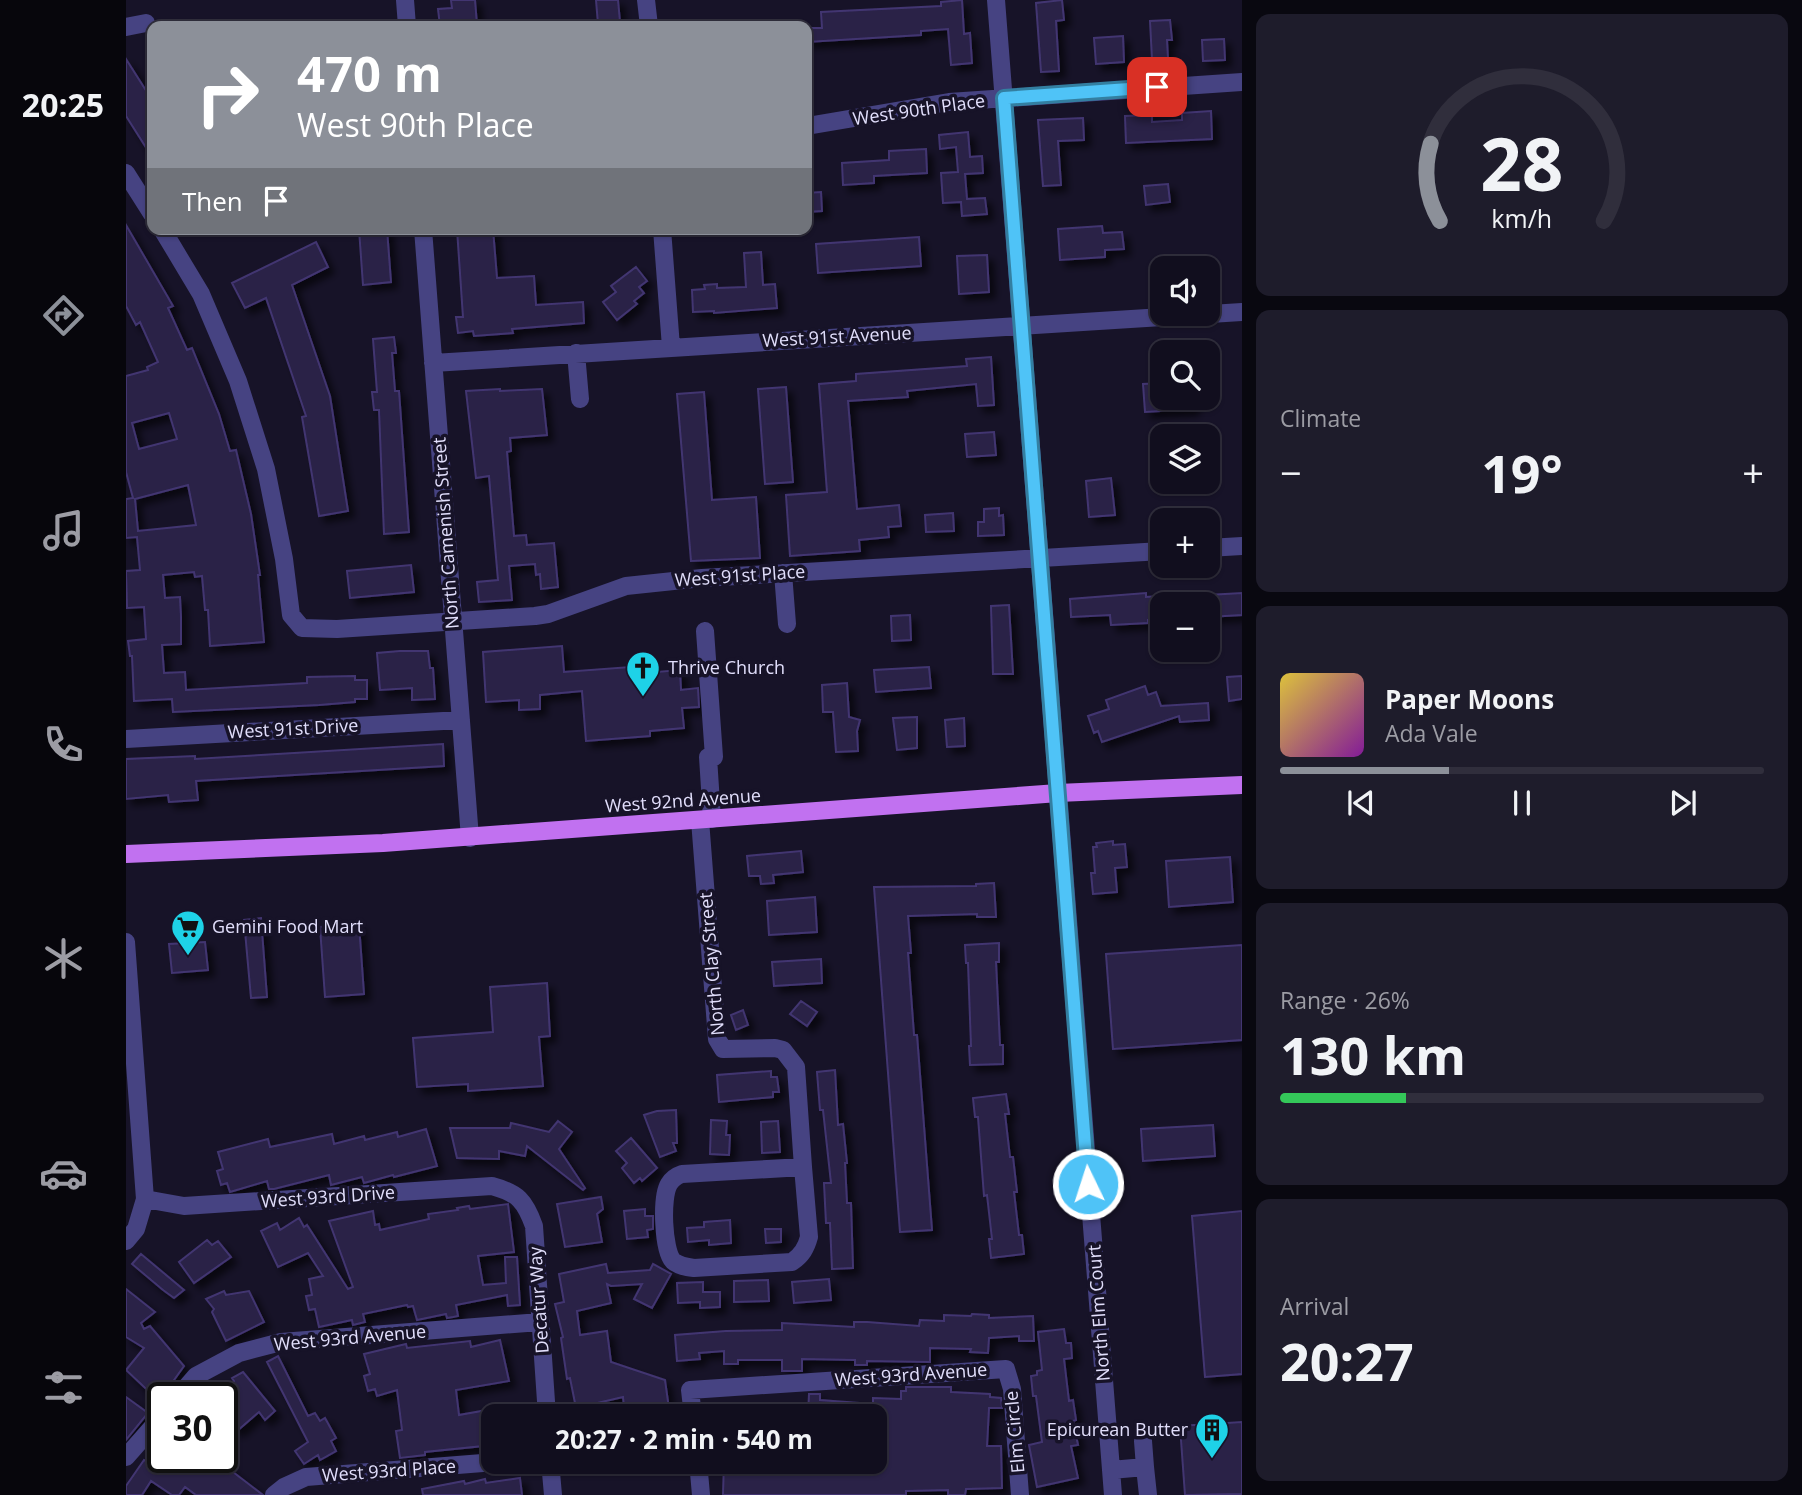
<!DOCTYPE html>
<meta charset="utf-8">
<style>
body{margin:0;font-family:"Open Sans",sans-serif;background:#1e1c2b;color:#f1f3f6;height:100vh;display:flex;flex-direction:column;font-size:26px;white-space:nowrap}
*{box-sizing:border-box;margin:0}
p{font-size:23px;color:#9c9ca4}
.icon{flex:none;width:38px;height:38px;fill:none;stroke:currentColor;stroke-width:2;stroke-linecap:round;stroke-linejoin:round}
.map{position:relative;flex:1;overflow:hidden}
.side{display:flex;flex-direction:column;gap:14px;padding:14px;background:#090810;width:560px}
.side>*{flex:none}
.top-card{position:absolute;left:21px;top:21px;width:665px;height:214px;border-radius:14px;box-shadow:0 2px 5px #0004,0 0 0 2px #302e3c;background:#8c9099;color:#fff;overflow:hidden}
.fabs{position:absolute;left:1024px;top:256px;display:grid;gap:14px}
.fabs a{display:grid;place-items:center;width:70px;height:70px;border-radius:14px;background:#110e1e;box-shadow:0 2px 5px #0004,0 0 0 2px #302e3c;font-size:35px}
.speed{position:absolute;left:21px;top:1382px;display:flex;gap:14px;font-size:35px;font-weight:700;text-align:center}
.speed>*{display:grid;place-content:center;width:91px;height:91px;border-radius:50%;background:#110e1e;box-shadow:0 2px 5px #0004,0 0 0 2px #302e3c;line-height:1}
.speed .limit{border:4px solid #111;border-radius:10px;background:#fff;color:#111}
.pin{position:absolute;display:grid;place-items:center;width:60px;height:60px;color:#fff;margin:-30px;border-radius:14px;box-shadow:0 4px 10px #0006}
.me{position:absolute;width:77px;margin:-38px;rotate:356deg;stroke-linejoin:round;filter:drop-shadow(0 0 5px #0008)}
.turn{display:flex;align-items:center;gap:24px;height:147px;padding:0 35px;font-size:32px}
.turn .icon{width:91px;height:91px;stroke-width:2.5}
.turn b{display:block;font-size:49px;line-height:60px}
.then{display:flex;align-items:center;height:66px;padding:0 35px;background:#0003;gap:14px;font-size:26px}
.big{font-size:52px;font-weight:700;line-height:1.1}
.side .tile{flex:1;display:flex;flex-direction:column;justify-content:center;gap:10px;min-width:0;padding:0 24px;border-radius:14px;background:#1e1c2b}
.side .dial{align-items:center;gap:0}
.dial svg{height:182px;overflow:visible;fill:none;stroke:#302e3c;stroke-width:7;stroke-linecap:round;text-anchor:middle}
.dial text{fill:#f1f3f6;stroke:none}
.song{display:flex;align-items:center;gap:21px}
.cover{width:84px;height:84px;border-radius:10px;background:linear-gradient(135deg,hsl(50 70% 55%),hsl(290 70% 35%))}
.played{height:7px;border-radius:4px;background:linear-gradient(90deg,#8c9099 35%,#302e3c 35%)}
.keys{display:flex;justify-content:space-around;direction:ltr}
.heat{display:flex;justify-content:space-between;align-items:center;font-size:38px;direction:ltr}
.charge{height:10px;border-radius:5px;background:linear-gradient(90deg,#34c759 26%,#302e3c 0)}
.trip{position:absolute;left:355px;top:1404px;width:406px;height:70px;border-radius:14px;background:#110e1e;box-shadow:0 2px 5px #0004,0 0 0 2px #302e3c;font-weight:700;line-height:70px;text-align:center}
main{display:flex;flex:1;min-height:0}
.tabs{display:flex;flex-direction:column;width:126px;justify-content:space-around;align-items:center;background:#07060c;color:#9c9ca4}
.tabs .icon{width:49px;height:49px}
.tabs .selected{color:#8c9099}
.tabs b{font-size:32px;color:#f1f3f6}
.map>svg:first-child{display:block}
.building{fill:#292147;stroke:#423671;stroke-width:2;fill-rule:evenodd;filter:url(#shadow)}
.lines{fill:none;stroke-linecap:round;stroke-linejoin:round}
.minor{stroke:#464382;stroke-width:18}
.major{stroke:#c171f0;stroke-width:18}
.route-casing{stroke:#337fa1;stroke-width:18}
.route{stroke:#4fc3f7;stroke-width:12}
.labels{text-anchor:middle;stroke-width:7;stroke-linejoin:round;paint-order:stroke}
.street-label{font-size:18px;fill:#e1defb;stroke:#171328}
.poi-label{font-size:18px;fill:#e1defb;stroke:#171328;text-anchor:start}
</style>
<main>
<nav class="tabs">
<b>20:25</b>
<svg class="icon selected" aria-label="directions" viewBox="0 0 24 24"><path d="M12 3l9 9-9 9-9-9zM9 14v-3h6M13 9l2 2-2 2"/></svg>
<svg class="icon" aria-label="music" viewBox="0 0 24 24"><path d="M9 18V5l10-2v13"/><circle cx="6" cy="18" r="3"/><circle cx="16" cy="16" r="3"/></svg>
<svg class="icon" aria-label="phone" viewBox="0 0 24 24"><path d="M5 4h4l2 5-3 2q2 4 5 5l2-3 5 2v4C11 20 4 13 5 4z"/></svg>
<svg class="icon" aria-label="climate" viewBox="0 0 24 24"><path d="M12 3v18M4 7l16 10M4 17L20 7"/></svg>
<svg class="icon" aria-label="car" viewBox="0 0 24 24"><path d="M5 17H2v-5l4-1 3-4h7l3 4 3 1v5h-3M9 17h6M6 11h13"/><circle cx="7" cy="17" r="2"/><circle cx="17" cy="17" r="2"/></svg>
<svg class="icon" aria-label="filters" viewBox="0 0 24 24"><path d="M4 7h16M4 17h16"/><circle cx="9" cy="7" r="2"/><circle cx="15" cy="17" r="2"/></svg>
</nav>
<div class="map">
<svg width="1116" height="1495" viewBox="0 0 1116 1495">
<defs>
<filter id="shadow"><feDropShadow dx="6" dy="6" stdDeviation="3.5" flood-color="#0009"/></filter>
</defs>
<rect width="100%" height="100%" fill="#171328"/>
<!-- building -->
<path class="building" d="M325 0H349L351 25 314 26 312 9 326 8Z
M470 0H492L494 22 472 24Z
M836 0 838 34 844 33 846 63 825 65 822 29 795 31V35L681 42V28H696L695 12 815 6V2Z
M936 0 938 20 930 21 933 71 915 72 910 3Z
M1044 20 1046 40H1041L1042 59H1026L1024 21Z
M997 36 998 62 970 64 968 38Z
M1098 39 1099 60 1077 61 1076 40Z
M0 59 26 100V157L0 116Z
M1085 111 1086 139 1000 143 999 116 1026 115V122L1056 120V113Z
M957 118 958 140 932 141 935 185 917 186 912 120Z
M842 132 844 157 856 156 857 173 839 174 841 199 859 198 861 214 836 216 835 202 817 203 815 173 832 172 830 147 814 149 813 135Z
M800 149 801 173 748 176V183L717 185 716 163 763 160V151Z
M1042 184 1044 202 1020 205 1018 186Z
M695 192 696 211 681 212V193Z
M0 225 47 306 42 308 61 350 66 348 93 414 104 451 110 450 125 514 134 575H132L138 642 84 646 82 610H79L76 576 69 577 68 572 37 575 39 598 54 597 55 617V644L36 645 38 673 59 672 60 690 181 683V677L229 676V680H241V699H229V702L193 705 47 712 46 699 8 701 6 656H4L2 641 20 639 18 607 1 608 0 571 14 570 11 537 0 538V499L7 498 0 472V376L22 370 21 367 32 362 14 322 10 325 0 306ZM43 413 51 439 13 449 6 423ZM62 485 70 525 12 531 9 499Z
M976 226 977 233 996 232 998 249 979 250V257L934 260 932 229Z
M233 229H261L265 282 237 285Z
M331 229H367L371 278 408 276 410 305 457 302 458 323 386 329 387 333 348 336 347 331 332 333 330 317H337Z
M793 237 795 266 692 273 690 244Z
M190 242 202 267 166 285 204 396 222 511 193 516 176 417 180 416 140 298 119 308 106 283Z
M635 252 637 285 649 284 651 308 588 313V311L567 312 566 290 579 289 578 285 591 284V288L620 287 618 253Z
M861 255 863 292 833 294 831 256Z
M510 267 521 281 513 287 518 293 508 301 511 304 491 320 477 302 490 292 485 286Z
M268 337 270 353H266L269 391H273L283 532 258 534 253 410H248L246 392H251L247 339Z
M865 357 868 405 852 406 850 384 781 391 782 397 722 401 731 509 773 505 775 526 762 527 763 537 733 540 734 551 664 556 660 495 701 492 693 384 730 381V374L841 366 840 359Z
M1036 383V397H1066L1067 409 1019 412 1017 384Z
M660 387 667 482 639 484 632 389Z
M374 389V391L416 389 421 435 384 438 385 451 381 452 388 536 400 535 401 545 428 543 432 587 415 589 414 574 410 575 409 564 383 566 386 600 353 602 351 582 372 580 363 476 350 478 340 391Z
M578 392 586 500 630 497 634 558 565 561 551 394Z
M868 432 870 455 841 457 839 434Z
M985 478 989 515 963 517 960 481Z
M873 508V516L877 515 878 535 852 536V522H858V509Z
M827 513 828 531 800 532 799 515Z
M285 565 288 592 224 598 221 571Z
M1020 593V597L1035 596 1036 619 1022 620V623L985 625 984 615 945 617 944 599Z
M1116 593V615L1082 617V595Z
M883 605 887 674H867L865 606Z
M784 615 785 640 766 641 765 616Z
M436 646 438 672 518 666 519 673 554 670 555 690 572 688 573 707 556 708 558 728 524 731V736L460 741 456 691 414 695V709L393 710V700L360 702 357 652Z
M274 651H302L304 668H307L309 699 286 700V688L254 690 251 653Z
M803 667 805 688 750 692 748 670Z
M1116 676V699L1103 701 1101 677Z
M721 683 723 717 734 720 731 731 732 751 710 752 707 712H697L696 685Z
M1019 686 1022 695 1030 692 1035 706 1082 703 1083 720 1054 722 1053 716 976 742 972 731 968 733 962 716 983 709 980 700Z
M791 717V748L771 750 767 718Z
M838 718 839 746 821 747 819 720Z
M317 744 318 766 70 781 72 800 43 802 42 795 0 799V759L69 756V759Z
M987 841V845L999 844 1001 867 989 868 991 892 967 894 965 873H969L967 847H971L970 843Z
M675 851 677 872 647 875 648 883 635 884 634 876H623L621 856Z
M1104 857 1107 902 1043 907 1040 861Z
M868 883 870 917H851V914L782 916 785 953H782L788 1035H791L806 1230 774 1232 748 887 850 886V884Z
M689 897 691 932 643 935 641 901Z
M135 918 141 997 125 998 118 920Z
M233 924 238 994 199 997 194 927Z
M79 942 82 970 46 973 43 944Z
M873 943V962H870L874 1045H877V1064L844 1065 843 1046H845L842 963H840L839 945Z
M1116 945V1040L987 1049 980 954Z
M695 959 696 983 648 986 646 962Z
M421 983 424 1036 413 1037 417 1086 342 1091V1084L291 1087 287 1038 367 1032 364 987Z
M675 1001 691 1012 681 1026 664 1014Z
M617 1010 622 1025 610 1030 605 1015Z
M709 1070 712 1125 717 1124 721 1163H719L721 1203H725L727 1268 706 1269 704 1223H700L698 1183H705L697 1110H694L691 1072Z
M645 1071V1077H651L653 1092H647V1097L593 1102 591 1075Z
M880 1094 883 1114H879L884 1157H887L891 1192H888L893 1235H896L898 1254 865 1258 863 1239H866L861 1195 858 1196 852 1117H849L847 1098Z
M550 1110 551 1143H547L550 1151 534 1157 518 1115 531 1111Z
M585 1120 601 1121 600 1135H604L603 1155 584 1154Z
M432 1121 446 1132 433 1149 459 1188 457 1190 401 1146 399 1156 373 1151V1159L331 1158 324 1128H384L385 1123 423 1132Z
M652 1121 654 1152 636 1153 635 1122Z
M1087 1125 1089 1156 1017 1161 1015 1129Z
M300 1129 311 1166 268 1177 267 1175 238 1183 236 1177 205 1185 203 1175 148 1189H143L141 1181 104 1192 101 1183 95 1185 91 1171 97 1169 92 1152 142 1139 144 1147 206 1134 208 1144 238 1136 239 1140 271 1132 272 1137Z
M505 1138 531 1168 516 1181 514 1178 508 1183 496 1168 501 1163 490 1151Z
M475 1197 477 1209 471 1214 476 1242 439 1247 431 1204Z
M382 1204 388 1252 352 1256 357 1285 380 1283 379 1257H391L394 1305 382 1306 381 1295 330 1305 332 1316 327 1317 321 1318 320 1314 291 1320 287 1306 282 1307 281 1305 237 1314 239 1322 227 1325 226 1320 193 1327 189 1309 183 1310 180 1296 186 1295 183 1279 197 1276 182 1253 152 1267 135 1231 151 1223 154 1230 173 1218 178 1227 181 1225 222 1289 227 1287 203 1221 247 1211 249 1225 253 1224 254 1230 303 1219 302 1214 332 1210 331 1208 343 1206 344 1209Z
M519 1209V1216H527V1229L521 1230 522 1237 501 1239 498 1211Z
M1116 1211V1374L1079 1377 1066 1216Z
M604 1220 605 1243 583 1245V1240L562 1242 561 1228 578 1227V1222Z
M639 1229H655V1242L640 1243Z
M81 1240 86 1245 92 1241 105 1257 68 1283 53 1262Z
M15 1254 58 1290 48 1298 37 1290 6 1264Z
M480 1264 482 1273 524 1270 527 1264 545 1274 526 1308 508 1299 516 1284 485 1286 481 1284 485 1303 451 1311 454 1335 481 1331 485 1362 539 1380 544 1416H499L497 1397 450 1408 444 1378 441 1379 435 1338 437 1337 429 1304 438 1302 433 1274Z
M703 1279 705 1300 668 1303 666 1282Z
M642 1280 643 1301 608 1302V1281Z
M577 1282V1292H594V1307L574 1308V1302L552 1303 551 1283Z
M0 1289 29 1312 15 1323 18 1329 24 1326 58 1366 33 1401 0 1370 18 1348 0 1337Z
M98 1291 100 1295 123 1291 138 1322 100 1341 86 1312 88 1309 80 1299Z
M846 1314 863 1315V1318L907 1316 908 1341H893V1336L863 1338 862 1353 844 1352 845 1349 804 1348V1362L741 1361V1365H729V1360L676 1359V1371H656V1360H612V1364H598V1351L573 1353 574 1359 551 1361 549 1335 600 1331 656 1330V1323L728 1327V1322H741L793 1326 794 1320 818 1321V1315L845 1316Z
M938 1329 940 1343H945L946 1358 938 1359 943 1401 947 1400 950 1420 947 1421 952 1445 945 1446 952 1478 911 1487 903 1445 916 1442 910 1396H907L905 1376 911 1375V1371L916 1370 912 1332Z
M374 1340 383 1381 330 1390 333 1415 361 1410 367 1445 299 1452V1455L274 1458 270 1431 276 1430 271 1390 251 1396 249 1389 242 1391 238 1376 244 1374 238 1354 280 1344 281 1348 344 1341 345 1347Z
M152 1356 182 1416 189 1413 194 1421 199 1418 210 1438 205 1441 210 1451 194 1460 192 1455 178 1464 169 1451 182 1442 141 1362Z
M117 1372 149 1411 139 1420 133 1412 111 1431 96 1413V1391L108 1381 106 1378Z
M780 1387H825V1392L864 1394V1397L875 1398 876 1408H863L861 1446H875L876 1488 840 1489 839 1495H822V1490L780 1491V1495H597L598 1461H759L758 1438H749V1416H682L683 1394H694V1400L747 1404V1398L775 1399V1391H780Z
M0 1397 22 1413 0 1440Z
M1116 1422V1494L1059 1495 1054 1426Z
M37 1434V1458H70L88 1469 94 1462 137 1495H70L59 1487 53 1495H46L25 1481 16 1495H0V1486L18 1460 20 1461Z
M394 1478 396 1495H297L296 1489 338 1481 339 1484 359 1479 360 1483Z"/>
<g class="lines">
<!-- minor -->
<path class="minor" d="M279 0 281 26
M520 0 523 26
M870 0 987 1495
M0 27 20 23
M681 126 823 102 1116 82
M0 173 26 214
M36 229 75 294 112 381 140 469 158 559 165 615 176 628 211 629 409 616 422 614 500 586 576 578 1036 551
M297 229 344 838
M536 229 545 347
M450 353 454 399
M307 363 1116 312
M1082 548 1116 546
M657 573 661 624
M579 631 588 757
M0 739 335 720
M582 757 586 819
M574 820 591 1039 597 1049 649 1048 657 1050 670 1067 677 1167
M0 942 19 1199 10 1229 0 1241
M677 1167 683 1237C680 1248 676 1255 666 1262L568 1268C560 1267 553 1266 547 1261 537 1250 535 1197 543 1184 546 1179 550 1176 556 1174Z
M19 1199 58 1206 366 1186C392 1193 399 1201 408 1226L421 1416
M51 1398 70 1376 113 1353 155 1342 414 1322
M567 1416 564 1390 880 1369 886 1389 894 1495
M1017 1441 1019 1467
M0 1457 37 1415
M424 1461 427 1495
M572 1461 575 1495
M985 1470 1019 1467 1022 1495
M148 1495 158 1487 180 1477 382 1461"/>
<!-- major -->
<path class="major" d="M0 854 257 843 932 793 1116 785"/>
</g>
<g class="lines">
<!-- route casing -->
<g class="route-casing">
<path id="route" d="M962 1184 878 98 1031 87"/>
</g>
<!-- route -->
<use href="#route" class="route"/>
</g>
<!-- icons -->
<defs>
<g id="church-pin" transform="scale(1.75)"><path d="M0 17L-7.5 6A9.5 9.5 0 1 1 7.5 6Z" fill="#1ed2e7" stroke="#171328"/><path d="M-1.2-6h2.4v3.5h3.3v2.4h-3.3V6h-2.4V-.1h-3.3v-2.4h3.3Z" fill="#111"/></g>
<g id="supermarket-pin" transform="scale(1.75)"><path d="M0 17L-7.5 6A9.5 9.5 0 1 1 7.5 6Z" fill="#1ed2e7" stroke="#171328"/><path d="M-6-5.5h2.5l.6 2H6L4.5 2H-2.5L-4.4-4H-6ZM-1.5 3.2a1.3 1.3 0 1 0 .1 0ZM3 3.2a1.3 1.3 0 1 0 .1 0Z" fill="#111"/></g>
<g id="building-pin" transform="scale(1.75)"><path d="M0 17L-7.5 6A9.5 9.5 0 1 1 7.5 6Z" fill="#1ed2e7" stroke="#171328"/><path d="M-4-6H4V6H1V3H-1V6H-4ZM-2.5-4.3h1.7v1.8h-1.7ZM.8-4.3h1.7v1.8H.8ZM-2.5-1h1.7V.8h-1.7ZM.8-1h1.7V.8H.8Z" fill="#111"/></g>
</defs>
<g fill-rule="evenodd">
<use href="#church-pin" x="517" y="668"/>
<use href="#supermarket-pin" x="62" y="927"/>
<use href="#building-pin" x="1086" y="1430"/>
</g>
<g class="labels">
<!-- street labels -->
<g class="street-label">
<text transform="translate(793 110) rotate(-8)" y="6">West 90th Place</text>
<text transform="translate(711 337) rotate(-3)" y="6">West 91st Avenue</text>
<text transform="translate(320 533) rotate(-94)" y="6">North Camenish Street</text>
<text transform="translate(614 576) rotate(-4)" y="6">West 91st Place</text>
<text transform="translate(167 729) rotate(-3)" y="6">West 91st Drive</text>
<text transform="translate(557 801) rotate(-4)" y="6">West 92nd Avenue</text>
<text transform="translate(586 964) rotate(-95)" y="6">North Clay Street</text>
<text transform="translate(202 1197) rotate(-4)" y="6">West 93rd Drive</text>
<text transform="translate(413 1300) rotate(-94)" y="6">Decatur Way</text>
<text transform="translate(973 1313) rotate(-94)" y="6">North Elm Court</text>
<text transform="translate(224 1338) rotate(-5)" y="6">West 93rd Avenue</text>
<text transform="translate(785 1375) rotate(-4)" y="6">West 93rd Avenue</text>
<text transform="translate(889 1432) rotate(-95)" y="6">Elm Circle</text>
<text transform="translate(263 1471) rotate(-4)" y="6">West 93rd Place</text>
</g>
<!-- poi labels -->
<g class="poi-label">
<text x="542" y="674">Thrive Church</text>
<text x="86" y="933">Gemini Food Mart</text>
<text x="1062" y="1436" text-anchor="end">Epicurean Butter</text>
</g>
</g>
</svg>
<div class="fabs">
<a><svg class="icon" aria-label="sound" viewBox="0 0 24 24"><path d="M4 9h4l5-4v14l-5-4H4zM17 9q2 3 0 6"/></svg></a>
<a><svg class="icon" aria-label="search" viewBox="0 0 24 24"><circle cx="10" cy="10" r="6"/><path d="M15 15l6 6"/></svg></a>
<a><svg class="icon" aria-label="layers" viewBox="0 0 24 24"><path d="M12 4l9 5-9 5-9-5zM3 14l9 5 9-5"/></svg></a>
<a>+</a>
<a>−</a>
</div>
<div class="speed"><div class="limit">30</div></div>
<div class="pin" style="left:1031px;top:87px;background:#d93025"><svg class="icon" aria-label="arrive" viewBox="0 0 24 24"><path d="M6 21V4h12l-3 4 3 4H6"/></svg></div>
<svg class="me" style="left:962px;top:1184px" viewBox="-20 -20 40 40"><circle r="17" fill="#4fc3f7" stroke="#fff" stroke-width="3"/><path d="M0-11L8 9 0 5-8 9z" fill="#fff"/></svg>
<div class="trip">20:27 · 2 min · 540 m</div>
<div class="top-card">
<div class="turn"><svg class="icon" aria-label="right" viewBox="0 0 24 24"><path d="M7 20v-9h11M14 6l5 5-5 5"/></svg><div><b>470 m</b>West 90th Place</div></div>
<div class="then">Then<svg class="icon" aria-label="arrive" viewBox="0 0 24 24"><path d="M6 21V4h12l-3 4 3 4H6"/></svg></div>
</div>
</div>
<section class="side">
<div class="tile dial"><svg viewBox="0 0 100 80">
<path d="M14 69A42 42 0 1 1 86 69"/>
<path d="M14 69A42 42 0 0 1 10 35" stroke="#8c9099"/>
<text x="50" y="56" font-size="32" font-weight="700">28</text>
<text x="50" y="72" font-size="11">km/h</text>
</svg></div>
<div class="tile"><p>Climate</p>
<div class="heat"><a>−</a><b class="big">19°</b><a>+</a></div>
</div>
<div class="tile">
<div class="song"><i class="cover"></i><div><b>Paper Moons</b><p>Ada Vale</p></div></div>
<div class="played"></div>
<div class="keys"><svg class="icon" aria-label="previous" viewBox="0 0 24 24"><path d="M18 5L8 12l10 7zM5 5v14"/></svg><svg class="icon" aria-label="pause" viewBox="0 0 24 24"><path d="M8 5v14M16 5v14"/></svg><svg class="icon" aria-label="next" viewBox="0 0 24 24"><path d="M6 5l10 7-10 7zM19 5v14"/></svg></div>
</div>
<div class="tile"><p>Range · 26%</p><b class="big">130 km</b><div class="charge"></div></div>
<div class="tile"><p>Arrival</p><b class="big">20:27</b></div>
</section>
</main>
